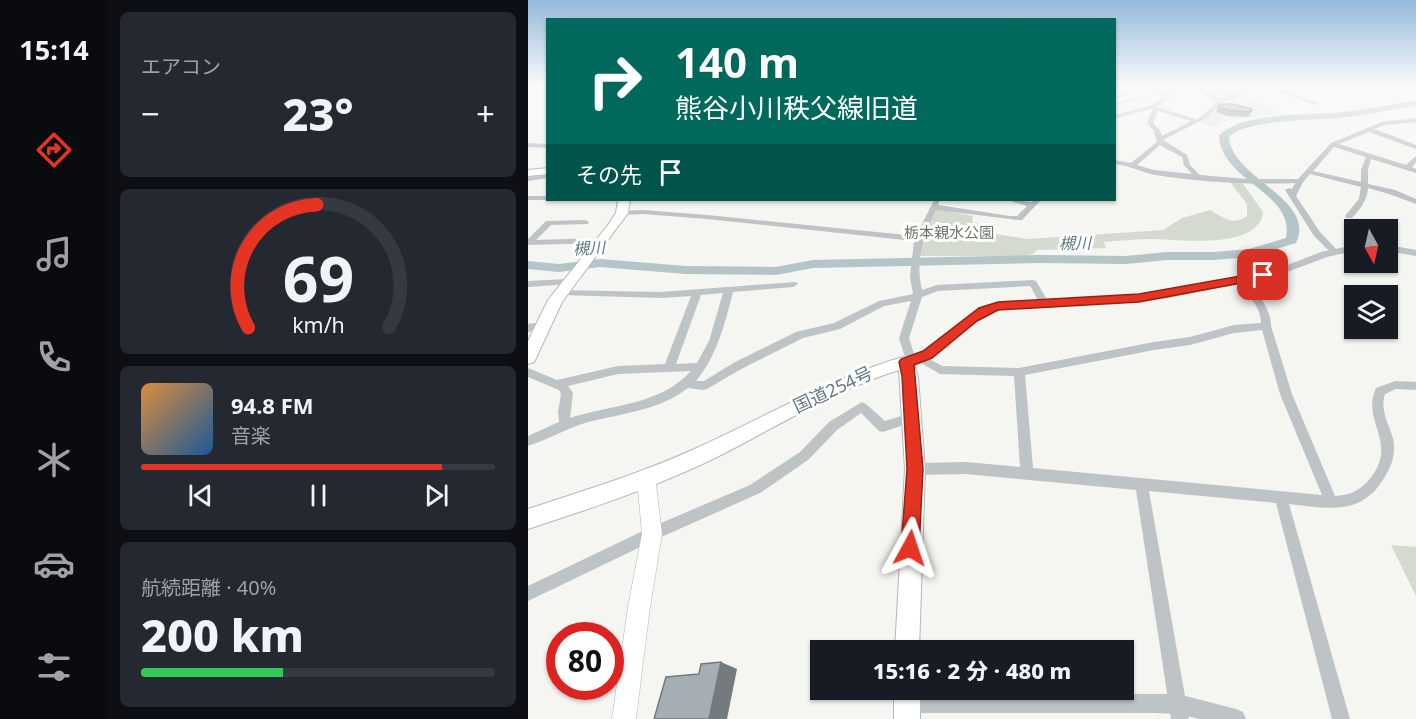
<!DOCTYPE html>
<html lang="ja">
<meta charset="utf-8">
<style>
body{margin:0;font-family:"Noto Sans","Noto Sans JP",sans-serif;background:#242831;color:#f1f3f6;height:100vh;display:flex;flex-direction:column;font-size:22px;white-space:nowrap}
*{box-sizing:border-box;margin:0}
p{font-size:20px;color:#9ea1a6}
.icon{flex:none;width:33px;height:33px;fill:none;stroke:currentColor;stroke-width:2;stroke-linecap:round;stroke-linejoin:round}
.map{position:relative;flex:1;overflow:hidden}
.details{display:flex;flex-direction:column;gap:12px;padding:12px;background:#0d0f14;width:420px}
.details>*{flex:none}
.banner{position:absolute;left:18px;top:18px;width:570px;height:183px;border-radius:0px;box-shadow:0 2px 4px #0004;background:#00695c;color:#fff;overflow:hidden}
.needle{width:39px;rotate:172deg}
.fabs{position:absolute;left:816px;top:219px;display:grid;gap:12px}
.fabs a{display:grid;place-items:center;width:54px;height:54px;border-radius:0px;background:#171b24;box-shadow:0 2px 4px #0004;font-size:30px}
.speed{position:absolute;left:18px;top:622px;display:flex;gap:12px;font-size:30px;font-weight:700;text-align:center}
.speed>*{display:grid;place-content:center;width:78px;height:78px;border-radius:50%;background:#171b24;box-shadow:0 2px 4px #0004;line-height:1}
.speed .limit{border:9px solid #d22;background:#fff;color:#111}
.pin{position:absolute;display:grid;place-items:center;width:51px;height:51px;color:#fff;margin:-26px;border-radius:12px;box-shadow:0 3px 9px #0006}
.me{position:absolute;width:66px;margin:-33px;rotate:5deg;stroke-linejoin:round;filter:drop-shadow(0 0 4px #0008)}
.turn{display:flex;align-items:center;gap:21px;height:126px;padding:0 30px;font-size:27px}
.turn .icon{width:78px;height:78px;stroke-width:2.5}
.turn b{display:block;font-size:42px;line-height:51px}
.then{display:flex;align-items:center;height:57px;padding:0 30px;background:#0003;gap:12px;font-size:22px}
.big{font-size:45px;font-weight:800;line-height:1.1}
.details .card{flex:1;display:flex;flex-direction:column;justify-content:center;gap:9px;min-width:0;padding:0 21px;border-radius:9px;background:#242831}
.details .dial{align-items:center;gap:0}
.dial svg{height:156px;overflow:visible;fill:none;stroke:#363941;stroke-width:7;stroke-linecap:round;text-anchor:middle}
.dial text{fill:#f1f3f6;stroke:none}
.song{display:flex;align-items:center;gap:18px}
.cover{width:72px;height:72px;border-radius:9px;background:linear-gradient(135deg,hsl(30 70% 55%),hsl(210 70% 35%))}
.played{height:6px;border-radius:3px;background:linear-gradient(90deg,#e53422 85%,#363941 85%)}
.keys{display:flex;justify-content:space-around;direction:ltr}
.heat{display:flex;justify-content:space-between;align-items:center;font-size:33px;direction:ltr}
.charge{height:9px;border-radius:4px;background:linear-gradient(90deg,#34c759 40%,#363941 0)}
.trip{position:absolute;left:282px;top:640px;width:324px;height:60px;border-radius:0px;background:#171b24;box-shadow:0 2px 4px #0004;font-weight:800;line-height:60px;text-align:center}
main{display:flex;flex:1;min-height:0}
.dock{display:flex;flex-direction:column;width:108px;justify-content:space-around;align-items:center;background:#090b0e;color:#9ea1a6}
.dock .icon{width:42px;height:42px}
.dock .selected{color:#e53422}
.dock b{font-size:27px;color:#f1f3f6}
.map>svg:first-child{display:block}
.built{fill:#e6e6e5}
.green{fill:#d5dad0}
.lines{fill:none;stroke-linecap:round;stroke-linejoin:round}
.river{fill:#b5c4c6;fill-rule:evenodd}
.secondary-casing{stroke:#b0b7ba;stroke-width:1}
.primary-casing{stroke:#b1b7ba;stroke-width:2}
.trunk-casing{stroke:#b3b7ba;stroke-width:2}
.minor{fill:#bec3c6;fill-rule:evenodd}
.tertiary{fill:#bec3c6;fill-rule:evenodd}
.secondary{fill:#fff;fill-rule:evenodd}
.primary{fill:#fff;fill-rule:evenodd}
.trunk{fill:#fff;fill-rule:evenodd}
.wall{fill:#8e969a}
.shaded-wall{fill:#747a7d}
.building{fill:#a5afb3;stroke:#747a7d;stroke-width:1.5}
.route{fill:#e53422;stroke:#952216;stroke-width:1.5}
.labels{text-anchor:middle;stroke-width:6;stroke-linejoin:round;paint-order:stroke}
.far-park-label{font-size:15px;fill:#6b7a63;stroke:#fff}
.far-water-label{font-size:16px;font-style:italic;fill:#5f7b80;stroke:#fff}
.street-label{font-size:18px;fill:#647983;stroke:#fff}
</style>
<main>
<nav class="dock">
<b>15:14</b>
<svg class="icon selected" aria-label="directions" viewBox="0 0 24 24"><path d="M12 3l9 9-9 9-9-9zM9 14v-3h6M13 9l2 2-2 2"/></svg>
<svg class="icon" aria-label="music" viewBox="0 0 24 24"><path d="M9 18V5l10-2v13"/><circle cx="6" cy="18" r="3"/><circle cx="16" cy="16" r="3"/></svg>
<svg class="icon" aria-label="phone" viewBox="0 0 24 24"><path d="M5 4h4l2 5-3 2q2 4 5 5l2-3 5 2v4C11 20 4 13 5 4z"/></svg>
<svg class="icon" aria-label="climate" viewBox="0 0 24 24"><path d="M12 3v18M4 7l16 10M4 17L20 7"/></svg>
<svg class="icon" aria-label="car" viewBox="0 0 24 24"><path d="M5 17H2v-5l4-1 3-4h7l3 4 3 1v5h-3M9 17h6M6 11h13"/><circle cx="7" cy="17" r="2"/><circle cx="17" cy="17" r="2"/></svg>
<svg class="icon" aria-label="filters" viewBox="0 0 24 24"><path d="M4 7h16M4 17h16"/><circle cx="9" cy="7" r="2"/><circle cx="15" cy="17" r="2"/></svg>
</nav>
<section class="details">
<div class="card"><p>エアコン</p>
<div class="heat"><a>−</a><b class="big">23°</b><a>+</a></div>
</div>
<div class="card dial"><svg viewBox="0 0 100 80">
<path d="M14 69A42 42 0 1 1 86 69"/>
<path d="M14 69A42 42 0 0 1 49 6" stroke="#e53422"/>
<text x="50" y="56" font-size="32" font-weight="700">69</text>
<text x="50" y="72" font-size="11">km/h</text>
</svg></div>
<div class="card">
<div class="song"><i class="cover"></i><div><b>94.8 FM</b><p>音楽</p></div></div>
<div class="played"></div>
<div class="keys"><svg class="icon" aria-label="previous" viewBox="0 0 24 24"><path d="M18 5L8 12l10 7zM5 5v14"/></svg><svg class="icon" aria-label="pause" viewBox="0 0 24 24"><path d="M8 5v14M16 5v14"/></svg><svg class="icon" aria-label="next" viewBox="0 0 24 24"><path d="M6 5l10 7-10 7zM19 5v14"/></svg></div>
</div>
<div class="card"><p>航続距離 · 40%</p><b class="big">200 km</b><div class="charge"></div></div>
</section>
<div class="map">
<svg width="888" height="719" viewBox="0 0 888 719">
<rect width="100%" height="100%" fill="#f5f5f1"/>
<!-- built -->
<path class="built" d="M714 94 752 113 699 120 686 127 671 121 687 111 695 101Z"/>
<!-- green -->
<path class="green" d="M713 181 735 212C731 251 649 239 622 239 607 239 591 241 576 242L578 248 509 250 505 254 496 256H390L392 242 408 209 445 216 444 222 467 228V234L500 239 635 230 654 218 682 210C696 218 706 226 719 216V204L702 182Z
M863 545 888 547V596Z"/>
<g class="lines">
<!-- river -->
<path class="river" d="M888 100V106C865 109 842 114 819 117 791 121 719 118 701 137 704 179 789 199 768 243L722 257 686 260H639L598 264 512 263 285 268 248 275 158 274 72 267 31 272 0 269V261L31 264 72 259 158 266 248 267 285 260 512 255 598 256 639 252H686L721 249 758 238C767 192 694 182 691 136 712 111 784 116 815 112 840 110 864 104 888 100Z"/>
<!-- secondary casing -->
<g class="secondary-casing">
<path id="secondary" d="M118 469 124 471 127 477 134 534 122 607 108 719H84L100 607 114 534 109 477 112 471Z"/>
</g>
<!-- primary casing -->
<g class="primary-casing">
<path id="primary" d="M647 85H662L586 104V98Z
M20 168V174L0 176V170Z
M90 200H102L100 213 34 302 8 358 6 362 0 364V341L20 300 80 225 88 213Z"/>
</g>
<!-- trunk casing -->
<g class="trunk-casing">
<path id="trunk" d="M378 356 384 357 390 377 397 469 391 651H367L377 469 371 370C306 390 249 427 189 457 128 487 64 508 0 529V509C58 490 117 472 173 446 241 415 305 377 378 356Z
M366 690H392V719H366Z"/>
</g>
<!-- minor -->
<path class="minor" d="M619 85H626L644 96 628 107 668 119 674 116 688 102 660 85H667L692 99 702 96 680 85H687L707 94 721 85H728L709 97 695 102 678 118 635 140 659 155 662 165 672 175 719 179H770L803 143 854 122 888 118V122L857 125 846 129 888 145V149L841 132 811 144 878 165 888 156V162L884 167 888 169V173L843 159 840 170V184L867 190 888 199V204L861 194 840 188C839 201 832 209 824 218H818L817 216 831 199 833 187 782 174 775 182 768 196 792 232 810 251 806 254 803 253 786 236 757 190 761 188 764 189 767 183C721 185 673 182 627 175 613 172 601 165 586 164V160L603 163 629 142 626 131 619 123 624 111 623 109 586 119V115L622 106 637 96ZM630 111 663 121 634 136 632 130 625 123ZM632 145 654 157 656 165 664 174 626 170 609 165ZM806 147 838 157 833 170V182L785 171Z
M728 85 747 86 792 104 787 105 744 89Z
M875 85H882L888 88V92Z
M0 143 20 144V148L0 147Z
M20 174V178L0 181V177Z
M0 196H20V200H23H0Z
M406 200H412L410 205 482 216H489L499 206 485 202V200L503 202 505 200H513L494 220H491L408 210C395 235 387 262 394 290L409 285 505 280 508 281 521 303 519 305H513L502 286 410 291 394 297 381 338 387 357 392 354 414 366 491 368 626 342 662 337 706 325 733 323C733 306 718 293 708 280L713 277 716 278C728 293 743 306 743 326L764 394 807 496C821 495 830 492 840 481 873 443 832 422 848 388L867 381 888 382V390L868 389 857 394C851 411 863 427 866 443 867 456 863 468 856 478 833 517 799 508 761 504L822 719H804L748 503 621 491 661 719H643L608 490 438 474 387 475 383 473 381 469 383 465 387 463 438 462 492 467 486 376 412 374 388 360 383 364 379 363 371 338 383 301 356 306 312 329 275 338 215 368 179 389 175 390 160 388C130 411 95 413 60 422 39 428 21 439 0 446V436L31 422 30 412 33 394 31 390 0 377V368L29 380 90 366 137 364 163 296 133 298 32 295 29 294 27 292 29 290 133 292 268 282 270 284 265 287 205 292C197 323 189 356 168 381H176L207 362 268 332 306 323 351 301 385 294 382 277 386 241 179 219 115 214 94 215H91V211L115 210 179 215 388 236ZM195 293 181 341 169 363 148 364 173 295ZM734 330 752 394 794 495 505 468 497 375 626 350 662 345 706 333ZM163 371C131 406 84 404 42 418L45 393 40 386 90 374Z
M57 220 61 222 60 224 23 225 8 240 73 238 77 241 76 243 0 245V239L18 221Z
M39 279 44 282 42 284 0 287V281Z
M14 322 17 323 19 326 17 329 0 332V324Z
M334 402 338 404 357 421 383 413 387 415 389 418 387 421 355 432 351 431 333 413 309 430 280 460 232 493 129 539 0 601V586L119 529 222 485 272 452 301 422Z"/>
<!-- tertiary -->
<path class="tertiary" d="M826 245V251L799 257 754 274 641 298 611 302 471 310 459 314 404 357 378 367 374 365 372 362 374 359 396 351 451 308 470 302 611 294 641 290 752 268 793 252Z
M860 245 888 250V256L860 251Z
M379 693 650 694 708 709 715 712 718 719H671L650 714 626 713H379L372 710 369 703 372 696Z"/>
<!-- secondary -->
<use href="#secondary" class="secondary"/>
<!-- primary -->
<use href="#primary" class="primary"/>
<!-- trunk -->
<use href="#trunk" class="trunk"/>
</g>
<!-- wall -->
<path class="wall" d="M690 107 723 112 721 117 700 116 688 112Z"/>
<!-- shaded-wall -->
<path class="shaded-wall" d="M193 662 209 669 199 719H181Z"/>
<!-- building -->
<path class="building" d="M693 104H704L724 109 723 112 702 111 690 107Z
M193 662 181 719H126L138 677 171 674 173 664Z"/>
<!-- sky -->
<linearGradient id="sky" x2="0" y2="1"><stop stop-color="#93bada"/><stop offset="0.46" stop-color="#fafaf9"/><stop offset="1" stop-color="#fafaf9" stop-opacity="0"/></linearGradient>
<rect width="888" height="186" fill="url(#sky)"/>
<!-- route -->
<path class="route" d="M735 272 741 275 740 278 611 302 470 310 449 321 404 358 386 365 395 469 391 548 388 555 382 557 376 555 373 548 379 469 374 376 371 362 373 359 395 351 451 308 470 302 611 294Z"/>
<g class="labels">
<!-- far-park labels -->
<g class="far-park-label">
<text x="421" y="238">栃本親水公園</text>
</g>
<!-- far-water labels -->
<g class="far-water-label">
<text transform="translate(547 243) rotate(-1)" y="6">槻川</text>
<text transform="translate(61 248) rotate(-3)" y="6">槻川</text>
</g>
<!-- street labels -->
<g class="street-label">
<text transform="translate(305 390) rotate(-25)" y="6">国道254号</text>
</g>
</g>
</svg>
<div class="fabs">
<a><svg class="needle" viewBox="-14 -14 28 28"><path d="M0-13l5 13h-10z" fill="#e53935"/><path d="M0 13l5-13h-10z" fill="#9ea1a6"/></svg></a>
<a><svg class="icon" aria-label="layers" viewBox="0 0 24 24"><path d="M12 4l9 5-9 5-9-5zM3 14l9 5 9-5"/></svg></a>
</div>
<div class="speed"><div class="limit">80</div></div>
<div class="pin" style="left:735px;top:275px;background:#d93025"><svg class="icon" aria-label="arrive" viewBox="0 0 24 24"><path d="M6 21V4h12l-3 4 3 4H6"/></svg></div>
<svg class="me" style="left:382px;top:548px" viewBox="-20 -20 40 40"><path d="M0-17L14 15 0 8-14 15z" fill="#e53422" stroke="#fff" stroke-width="4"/></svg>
<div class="trip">15:16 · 2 分 · 480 m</div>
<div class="banner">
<div class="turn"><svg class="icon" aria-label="right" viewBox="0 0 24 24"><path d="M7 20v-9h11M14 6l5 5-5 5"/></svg><div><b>140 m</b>熊谷小川秩父線旧道</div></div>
<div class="then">その先<svg class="icon" aria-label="arrive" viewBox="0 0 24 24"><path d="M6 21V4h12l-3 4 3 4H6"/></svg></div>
</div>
</div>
</main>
